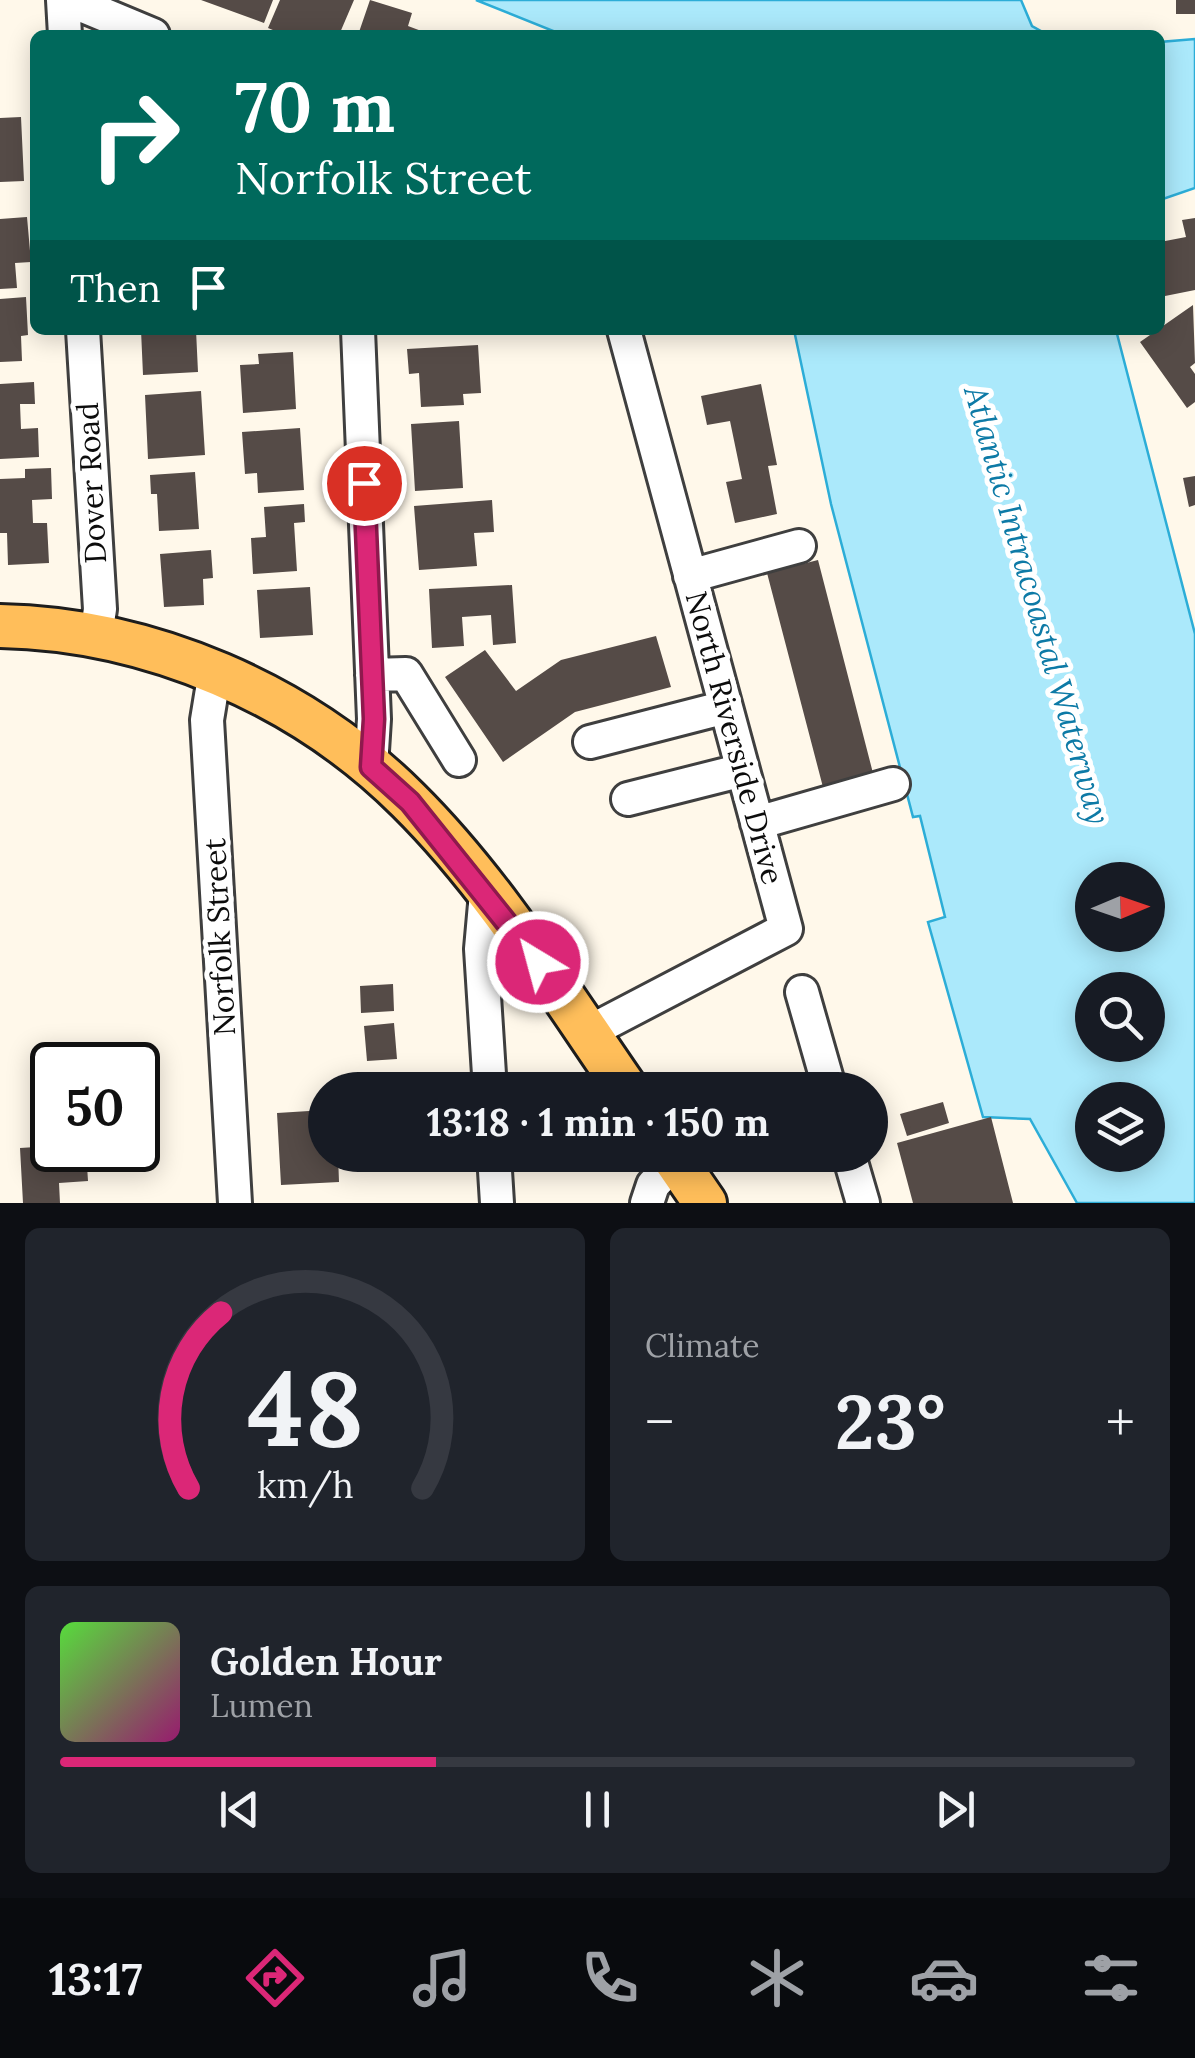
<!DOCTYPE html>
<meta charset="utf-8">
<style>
body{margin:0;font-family:Lora,serif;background:#20242c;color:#f1f3f6;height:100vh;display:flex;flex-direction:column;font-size:38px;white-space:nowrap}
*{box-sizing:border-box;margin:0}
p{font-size:32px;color:#9ea1a6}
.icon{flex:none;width:55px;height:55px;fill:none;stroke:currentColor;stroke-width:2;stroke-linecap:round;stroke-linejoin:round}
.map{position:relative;height:1203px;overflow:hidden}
.side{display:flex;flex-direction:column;gap:25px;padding:25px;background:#0d0f14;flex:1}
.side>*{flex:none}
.guide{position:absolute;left:30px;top:30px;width:1135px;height:305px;border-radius:15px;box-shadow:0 5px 25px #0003;background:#00695c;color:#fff;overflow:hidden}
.needle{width:65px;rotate:88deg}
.tools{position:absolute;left:1075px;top:862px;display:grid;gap:20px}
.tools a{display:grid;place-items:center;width:90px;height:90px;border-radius:50%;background:#171b24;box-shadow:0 5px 25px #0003;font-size:50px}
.speed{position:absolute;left:30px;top:1042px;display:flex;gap:20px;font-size:50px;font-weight:700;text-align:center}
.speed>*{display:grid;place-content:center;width:130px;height:130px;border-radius:50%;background:#171b24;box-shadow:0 5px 25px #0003;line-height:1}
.speed .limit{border:5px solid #111;border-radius:15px;background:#fff;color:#111}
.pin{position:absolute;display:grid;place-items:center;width:85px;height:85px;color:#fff;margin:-42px;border:5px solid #fff;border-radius:50%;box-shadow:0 2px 10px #0007}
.me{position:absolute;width:110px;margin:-55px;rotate:323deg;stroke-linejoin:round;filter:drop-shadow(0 0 8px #0008)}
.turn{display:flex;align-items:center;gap:35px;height:210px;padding:0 40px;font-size:45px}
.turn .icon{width:130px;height:130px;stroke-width:2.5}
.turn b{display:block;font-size:70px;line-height:85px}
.then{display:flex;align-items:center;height:95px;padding:0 40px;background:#0003;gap:20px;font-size:38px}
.big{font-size:75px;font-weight:800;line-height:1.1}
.side .tile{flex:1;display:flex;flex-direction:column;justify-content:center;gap:15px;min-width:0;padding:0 35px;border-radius:15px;background:#20242c}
.side .dial{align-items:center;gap:0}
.dial svg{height:260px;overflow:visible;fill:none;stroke:#363941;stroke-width:7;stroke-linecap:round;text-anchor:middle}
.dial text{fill:#f1f3f6;stroke:none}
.song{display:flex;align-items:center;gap:30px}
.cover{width:120px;height:120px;border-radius:15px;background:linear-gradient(135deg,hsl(110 70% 55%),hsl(320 70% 35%))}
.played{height:10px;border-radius:5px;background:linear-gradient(90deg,#db2777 35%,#363941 35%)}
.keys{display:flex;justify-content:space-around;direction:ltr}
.heat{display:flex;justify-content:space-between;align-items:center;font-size:55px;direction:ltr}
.side .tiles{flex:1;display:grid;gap:25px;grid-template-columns:1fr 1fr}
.tile:last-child{grid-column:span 2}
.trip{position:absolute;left:308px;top:1072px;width:580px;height:100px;border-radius:50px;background:#171b24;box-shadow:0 5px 25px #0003;font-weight:800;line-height:100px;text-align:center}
.dock{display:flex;height:160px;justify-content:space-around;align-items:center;background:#090b0e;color:#9ea1a6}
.dock .icon{width:70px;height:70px}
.dock .active{color:#db2777}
.dock b{font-size:45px;color:#f1f3f6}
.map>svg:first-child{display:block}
.water{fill:#abe9fb;stroke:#2cadd7;stroke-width:2.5;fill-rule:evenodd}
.building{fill:#554b47}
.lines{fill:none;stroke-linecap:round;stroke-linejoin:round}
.minor-casing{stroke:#3f3f3f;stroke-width:38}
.major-casing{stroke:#1d1d1d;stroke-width:48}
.minor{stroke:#fff;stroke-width:32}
.major{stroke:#ffbe5a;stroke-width:42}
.route-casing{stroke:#8e194d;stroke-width:25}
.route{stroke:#db2777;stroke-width:18}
.labels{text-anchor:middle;stroke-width:10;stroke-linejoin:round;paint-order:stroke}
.street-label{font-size:30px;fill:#0c0c0c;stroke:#fff}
.water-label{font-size:32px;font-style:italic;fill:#0d7aa6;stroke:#fff}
</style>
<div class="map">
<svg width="1195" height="1203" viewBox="0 0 1195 1203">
<rect width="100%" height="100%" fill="#fff8ea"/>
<!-- water -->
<path class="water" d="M476 0H1021L1032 26 1048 35H563Z
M1195 39V188L1160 200V42Z
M794 330H1116L1195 634V1203H1077L1030 1119 983 1117 928 922 945 917 920 816 913 817 831 504ZM1092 880H1148V935H1092ZM1092 990H1148V1045H1092ZM1092 1100H1148V1155H1092Z"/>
<!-- building -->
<path class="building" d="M201 0H273L264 23Z
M280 0H354L339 35H285L268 28Z
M370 0 412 13 408 26 432 35H358Z
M1176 0H1195V14H1176Z
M21 117 24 181 0 182V118Z
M27 217 31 262 15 263 17 288 0 289V219Z
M1195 218V290L1160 297V242L1186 237 1182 220Z
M26 297 28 335 21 336 22 361 0 362V299Z
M1193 305 1195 363 1190 367 1195 374V402L1187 408 1140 342Z
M141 330H196L198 372 143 375Z
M478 345 481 393 463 394 464 405 421 407 419 373 409 374 407 349Z
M293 352 296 409 243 413 240 365 259 364 258 354Z
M34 382 35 404H20L21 429 38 428 39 457 0 459V384Z
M761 384 777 465 768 466 777 514 735 523 726 482 742 479 730 421 707 425 701 396Z
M201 391 205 455 148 459 145 395Z
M459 421 463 488 415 491 411 424Z
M300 428 304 490 258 493 257 473 245 474 242 432Z
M51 468 52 499 32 500 33 523H47L49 563 8 565 7 533H0V479L25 478V469Z
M195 472 199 529 159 531 157 494H151L150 475Z
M1195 476V505L1189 507 1183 478Z
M492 500 494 532 474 533 477 566 419 570 414 506Z
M304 504 305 522 294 523 297 571 253 574 251 538 266 537 264 507Z
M211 550 213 578 203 579 204 605 164 607 160 554Z
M818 560 874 777 824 791 767 573Z
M512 585 516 643 493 645 491 615 462 617 464 646 432 648 429 589Z
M310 587 313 635 260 638 257 590Z
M656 636 671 687 575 712 503 762 445 677 485 650 516 691 561 660Z
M393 984 394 1011 361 1013 360 986Z
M394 1023 397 1059 367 1061 364 1026Z
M943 1102 949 1123 907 1136 900 1114Z
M325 1110V1155H338L339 1182 281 1185 277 1113Z
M991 1117 1013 1203H913L897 1143Z
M52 1146V1150H86L88 1181 59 1183 60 1203H23L20 1148Z"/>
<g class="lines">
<!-- minor casing -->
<g class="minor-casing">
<path id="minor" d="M63 0 65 35
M69 0 153 35
M83 330 100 609 96 636
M358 330 374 719 371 767
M690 576 799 546
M215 671 207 720 235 1203
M372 675 406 674 459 760
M590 742 726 707
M628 799 743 770
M757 823 893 784
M486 893 481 949 490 1090
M802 992 830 1090
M587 1033 786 929 624 330
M494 1155 497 1203
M849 1155 863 1203
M647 1203 653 1185 676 1161"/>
</g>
<!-- major casing -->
<g class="major-casing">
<path id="major" d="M0 626C150 629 302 694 408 800 493 884 559 992 627 1090
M672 1155 705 1203"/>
</g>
<!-- minor -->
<use href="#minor" class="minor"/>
<!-- major -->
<use href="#major" class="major"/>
</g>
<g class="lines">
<!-- route casing -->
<g class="route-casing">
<path id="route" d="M364 483 374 719 371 767 410 802 538 962"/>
</g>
<!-- route -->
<use href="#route" class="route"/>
</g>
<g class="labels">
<!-- street labels -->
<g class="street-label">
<text transform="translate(92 483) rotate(-93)" y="10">Dover Road</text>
<text transform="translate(734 738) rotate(75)" y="10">North Riverside Drive</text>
<text transform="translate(220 937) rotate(-93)" y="10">Norfolk Street</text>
</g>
<!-- water labels -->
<g class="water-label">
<text transform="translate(1037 605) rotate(74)" y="11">Atlantic Intracoastal Waterway</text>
</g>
</g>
</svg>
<div class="tools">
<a><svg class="needle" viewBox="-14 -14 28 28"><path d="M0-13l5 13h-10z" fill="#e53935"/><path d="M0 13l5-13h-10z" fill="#9ea1a6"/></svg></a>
<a><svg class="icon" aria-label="search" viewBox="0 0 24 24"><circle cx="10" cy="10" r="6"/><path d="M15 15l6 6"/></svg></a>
<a><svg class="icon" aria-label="layers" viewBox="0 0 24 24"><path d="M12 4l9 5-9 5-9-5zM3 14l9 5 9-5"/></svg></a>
</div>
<div class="speed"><div class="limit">50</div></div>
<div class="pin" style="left:364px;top:483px;background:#d93025"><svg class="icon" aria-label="arrive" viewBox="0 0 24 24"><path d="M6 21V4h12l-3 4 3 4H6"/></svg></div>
<svg class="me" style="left:538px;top:962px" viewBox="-20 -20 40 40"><circle r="17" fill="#db2777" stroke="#fff" stroke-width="3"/><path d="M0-11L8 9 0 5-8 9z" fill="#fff"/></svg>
<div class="trip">13:18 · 1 min · 150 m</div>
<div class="guide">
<div class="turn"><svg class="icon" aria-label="right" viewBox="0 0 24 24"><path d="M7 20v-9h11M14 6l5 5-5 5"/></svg><div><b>70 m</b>Norfolk Street</div></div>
<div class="then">Then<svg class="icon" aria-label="arrive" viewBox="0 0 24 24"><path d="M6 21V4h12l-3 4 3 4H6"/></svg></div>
</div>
</div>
<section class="side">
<div class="tiles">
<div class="tile dial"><svg viewBox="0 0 100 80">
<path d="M14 69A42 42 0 1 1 86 69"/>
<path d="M14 69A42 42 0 0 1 24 15" stroke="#db2777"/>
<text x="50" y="56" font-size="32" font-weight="700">48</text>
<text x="50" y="72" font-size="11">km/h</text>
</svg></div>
<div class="tile"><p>Climate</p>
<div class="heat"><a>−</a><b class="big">23°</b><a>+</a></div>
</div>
<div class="tile">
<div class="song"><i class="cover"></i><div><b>Golden Hour</b><p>Lumen</p></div></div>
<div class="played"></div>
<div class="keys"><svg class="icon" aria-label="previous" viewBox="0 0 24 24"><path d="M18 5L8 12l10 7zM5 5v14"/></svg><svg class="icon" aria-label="pause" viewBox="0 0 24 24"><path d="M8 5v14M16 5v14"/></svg><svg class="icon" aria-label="next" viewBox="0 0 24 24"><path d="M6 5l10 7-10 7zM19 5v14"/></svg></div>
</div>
</div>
</section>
<nav class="dock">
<b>13:17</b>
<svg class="icon active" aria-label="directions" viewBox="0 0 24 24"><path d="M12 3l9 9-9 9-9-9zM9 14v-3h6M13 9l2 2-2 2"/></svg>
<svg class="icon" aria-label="music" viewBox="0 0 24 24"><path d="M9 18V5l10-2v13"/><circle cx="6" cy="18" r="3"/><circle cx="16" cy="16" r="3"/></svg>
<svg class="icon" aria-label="phone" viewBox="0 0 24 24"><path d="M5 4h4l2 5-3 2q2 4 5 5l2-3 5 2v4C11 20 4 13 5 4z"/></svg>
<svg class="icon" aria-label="climate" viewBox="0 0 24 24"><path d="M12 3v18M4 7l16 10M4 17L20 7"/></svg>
<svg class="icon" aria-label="car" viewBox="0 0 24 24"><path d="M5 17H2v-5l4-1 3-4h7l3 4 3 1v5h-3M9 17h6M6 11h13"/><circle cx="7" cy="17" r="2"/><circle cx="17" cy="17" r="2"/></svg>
<svg class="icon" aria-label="filters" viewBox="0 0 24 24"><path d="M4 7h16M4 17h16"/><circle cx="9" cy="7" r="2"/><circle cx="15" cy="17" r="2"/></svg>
</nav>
